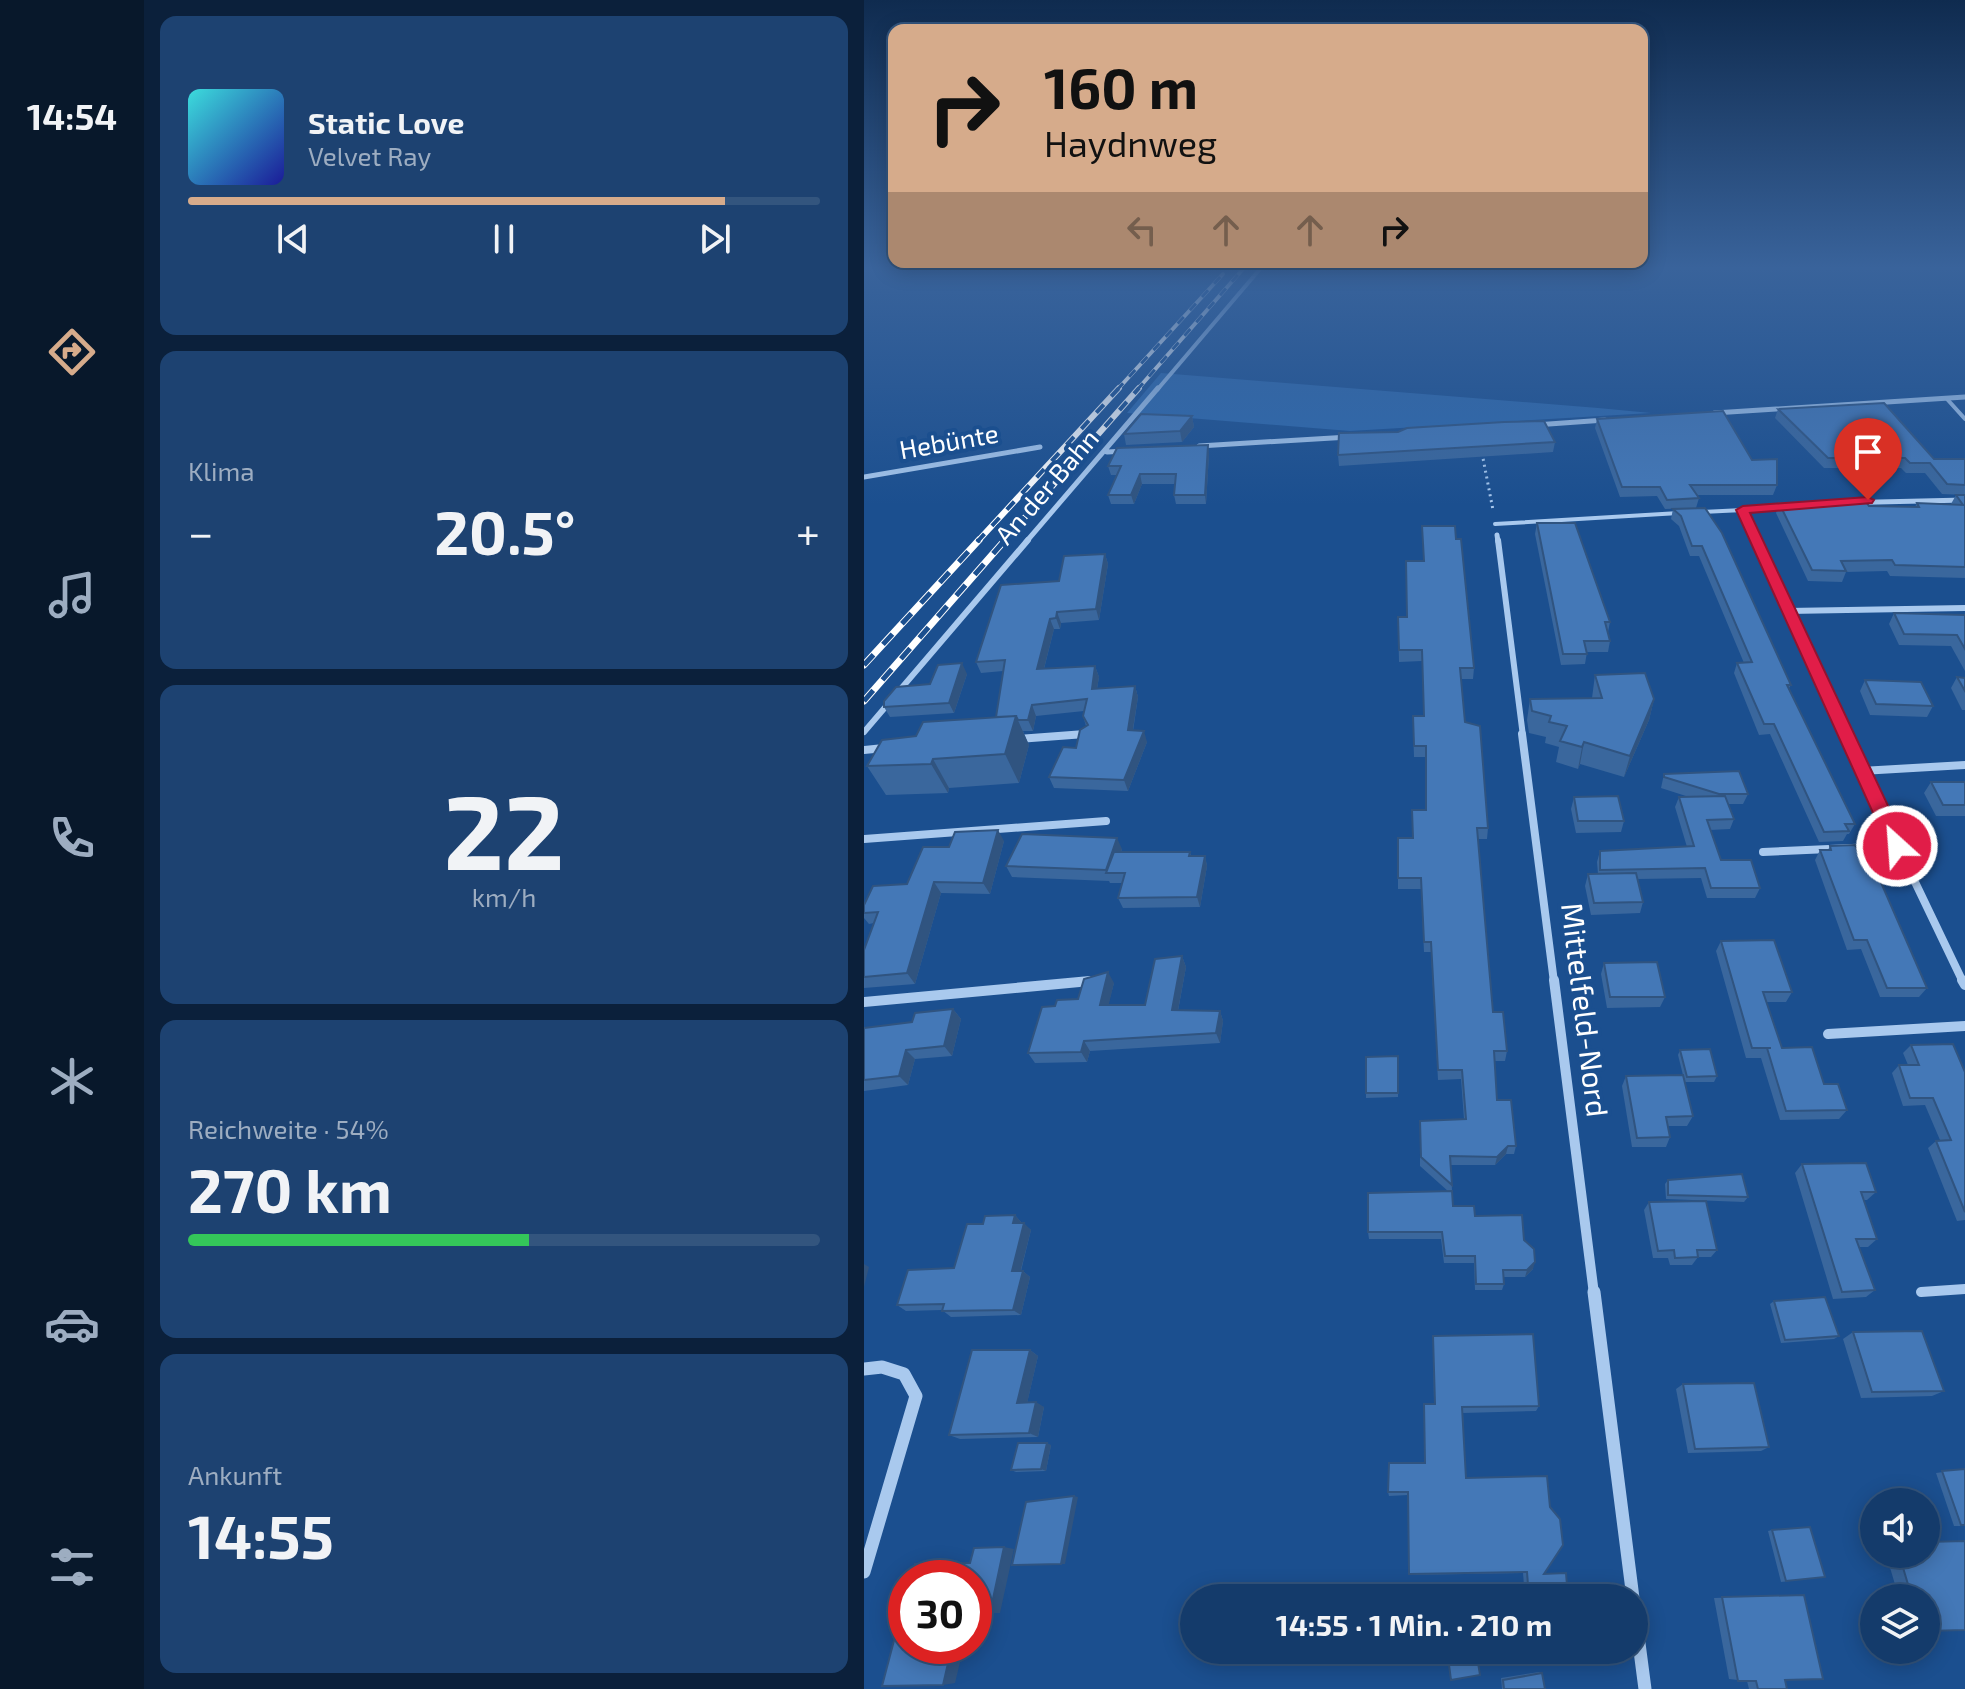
<!DOCTYPE html>
<html lang="de">
<meta charset="utf-8">
<style>
body{margin:0;font-family:"Exo 2",sans-serif;background:#1d4271;color:#f1f3f6;height:100vh;display:flex;flex-direction:column;font-size:30px;white-space:nowrap}
*{box-sizing:border-box;margin:0}
p{font-size:26px;color:#9dadc1}
.icon{flex:none;width:44px;height:44px;fill:none;stroke:currentColor;stroke-width:2;stroke-linecap:round;stroke-linejoin:round}
.map{position:relative;flex:1;overflow:hidden}
.details{display:flex;flex-direction:column;gap:16px;padding:16px;background:#0b203b;width:720px}
.details>*{flex:none}
.hud{position:absolute;left:24px;top:24px;width:760px;height:244px;border-radius:16px;box-shadow:0 4px 20px #0003,0 0 0 2px #33557e;background:#d6ab8b;color:#111;overflow:hidden}
.controls{position:absolute;left:996px;top:1488px;display:grid;gap:16px}
.controls a{display:grid;place-items:center;width:80px;height:80px;border-radius:50%;background:#143b6b;box-shadow:0 4px 20px #0003,0 0 0 2px #33557e;font-size:40px}
.speed{position:absolute;left:24px;top:1560px;display:flex;gap:16px;font-size:40px;font-weight:700;text-align:center}
.speed>*{display:grid;place-content:center;width:104px;height:104px;border-radius:50%;background:#143b6b;box-shadow:0 4px 20px #0003,0 0 0 2px #33557e;line-height:1}
.speed .limit{border:12px solid #d22;background:#fff;color:#111}
.pin{position:absolute;display:grid;place-items:center;width:68px;height:68px;color:#fff;margin:-82px -34px;border-radius:50% 50% 50% 0;rotate:-45deg;box-shadow:0 0 8px #0007}
.pin .icon{rotate:45deg}
.me{position:absolute;width:88px;margin:-44px;rotate:334deg;stroke-linejoin:round;filter:drop-shadow(0 0 6px #0008)}
.turn{display:flex;align-items:center;gap:28px;height:168px;padding:0 24px;font-size:36px}
.turn .icon{width:104px;height:104px;stroke-width:2.5}
.turn b{display:block;font-size:56px;line-height:68px}
.lanes{display:flex;align-items:center;height:76px;padding:0 24px;background:#0003;justify-content:center;gap:40px;direction:ltr}
.lanes .off{opacity:.35}
.big{font-size:60px;font-weight:700;line-height:1.1}
.details .card{flex:1;display:flex;flex-direction:column;justify-content:center;gap:12px;min-width:0;padding:0 28px;border-radius:16px;background:#1d4271}
.details .dial{align-items:center;gap:0}
.dial b{font-size:104px;line-height:1}
.song{display:flex;align-items:center;gap:24px}
.cover{width:96px;height:96px;border-radius:12px;background:linear-gradient(135deg,hsl(180 70% 55%),hsl(240 70% 35%))}
.played{height:8px;border-radius:4px;background:linear-gradient(90deg,#d6ab8b 85%,#33557e 85%)}
.keys{display:flex;justify-content:space-around;direction:ltr}
.heat{display:flex;justify-content:space-between;align-items:center;font-size:44px;direction:ltr}
.charge{height:12px;border-radius:6px;background:linear-gradient(90deg,#34c759 54%,#33557e 0)}
.trip{position:absolute;left:316px;top:1584px;width:468px;height:80px;border-radius:40px;background:#143b6b;box-shadow:0 4px 20px #0003,0 0 0 2px #33557e;font-weight:700;line-height:80px;text-align:center}
main{display:flex;flex:1;min-height:0}
.tab-bar{display:flex;flex-direction:column;width:144px;justify-content:space-around;align-items:center;background:#08182b;color:#9dadc1}
.tab-bar .icon{width:56px;height:56px}
.tab-bar .active{color:#d6ab8b}
.tab-bar b{font-size:36px;color:#f1f3f6}
.map>svg:first-child{display:block}
.green{fill:#2e69ad}
.lines{fill:none;stroke-linecap:round;stroke-linejoin:round}
.path{stroke:#a9c9ee;stroke-width:3;stroke-dasharray:2 4;stroke-linecap:butt}
.lane{stroke:#a9c9ee;stroke-width:4}
.street-far5{stroke:#a9c9ee;stroke-width:4}
.street-far4{stroke:#a9c9ee;stroke-width:5}
.street-far3{stroke:#a9c9ee;stroke-width:6}
.street-far2{stroke:#a9c9ee;stroke-width:8}
.street-far1{stroke:#a9c9ee;stroke-width:10}
.street{stroke:#a9c9ee;stroke-width:13}
.rail-far2-casing{stroke:#fff;stroke-width:4}
.rail-far1-casing{stroke:#fff;stroke-width:6}
.rail-casing{stroke:#fff;stroke-width:7}
.rail-far2{stroke:#1b4f8f;stroke-width:3;stroke-dasharray:9;stroke-linecap:butt}
.rail-far1{stroke:#1b4f8f;stroke-width:4;stroke-dasharray:11;stroke-linecap:butt}
.rail{stroke:#1b4f8f;stroke-width:5;stroke-dasharray:14;stroke-linecap:butt}
.wall{fill:#3a679d}
.shaded-wall{fill:#305480}
.building{fill:#4478b7;stroke:#305480;stroke-width:2}
.route{fill:#e11d48;stroke:#92132f;stroke-width:2}
.labels{text-anchor:middle;stroke-width:8;stroke-linejoin:round;paint-order:stroke}
.far-street-label{font-size:26px;fill:#fff;stroke:#1b4f8f}
.street-label{font-size:30px;fill:#fff;stroke:#1b4f8f}
</style>
<main>
<nav class="tab-bar">
<b>14:54</b>
<svg class="icon active" aria-label="directions" viewBox="0 0 24 24"><path d="M12 3l9 9-9 9-9-9zM9 14v-3h6M13 9l2 2-2 2"/></svg>
<svg class="icon" aria-label="music" viewBox="0 0 24 24"><path d="M9 18V5l10-2v13"/><circle cx="6" cy="18" r="3"/><circle cx="16" cy="16" r="3"/></svg>
<svg class="icon" aria-label="phone" viewBox="0 0 24 24"><path d="M5 4h4l2 5-3 2q2 4 5 5l2-3 5 2v4C11 20 4 13 5 4z"/></svg>
<svg class="icon" aria-label="climate" viewBox="0 0 24 24"><path d="M12 3v18M4 7l16 10M4 17L20 7"/></svg>
<svg class="icon" aria-label="car" viewBox="0 0 24 24"><path d="M5 17H2v-5l4-1 3-4h7l3 4 3 1v5h-3M9 17h6M6 11h13"/><circle cx="7" cy="17" r="2"/><circle cx="17" cy="17" r="2"/></svg>
<svg class="icon" aria-label="filters" viewBox="0 0 24 24"><path d="M4 7h16M4 17h16"/><circle cx="9" cy="7" r="2"/><circle cx="15" cy="17" r="2"/></svg>
</nav>
<section class="details">
<div class="card">
<div class="song"><i class="cover"></i><div><b>Static Love</b><p>Velvet Ray</p></div></div>
<div class="played"></div>
<div class="keys"><svg class="icon" aria-label="previous" viewBox="0 0 24 24"><path d="M18 5L8 12l10 7zM5 5v14"/></svg><svg class="icon" aria-label="pause" viewBox="0 0 24 24"><path d="M8 5v14M16 5v14"/></svg><svg class="icon" aria-label="next" viewBox="0 0 24 24"><path d="M6 5l10 7-10 7zM19 5v14"/></svg></div>
</div>
<div class="card"><p>Klima</p>
<div class="heat"><a>−</a><b class="big">20.5°</b><a>+</a></div>
</div>
<div class="card dial"><b>22</b><p>km/h</p></div>
<div class="card"><p>Reichweite · 54%</p><b class="big">270 km</b><div class="charge"></div></div>
<div class="card"><p>Ankunft</p><b class="big">14:55</b></div>
</section>
<div class="map">
<svg width="1101" height="1689" viewBox="0 0 1101 1689">
<rect width="100%" height="100%" fill="#1b4f8f"/>
<!-- green -->
<path class="green" d="M297 373 734 408 787 413 486 431 263 413Z"/>
<g class="lines">
<!-- path -->
<path class="path" d="M618 453 629 510"/>
<!-- lane -->
<path class="lane" d="M1083 399 1101 419
M838 512 879 510
M631 524 815 513"/>
<!-- street-far5 -->
<path class="street-far5" d="M293 390 396 269"/>
<!-- street-far4 -->
<path class="street-far4" d="M850 413 1101 397
M671 425 741 420
M335 446 485 437
M243 452 262 451
M0 477 176 447
M970 503 1101 500
M633 535 634 542
M162 542 294 388
M894 542 879 510 924 506"/>
<!-- street-far3 -->
<path class="street-far3" d="M634 540 659 736
M893 540 981 736
M924 611 1101 608
M0 732 164 540
M196 736 221 734"/>
<!-- street-far2 -->
<path class="street-far2" d="M658 734 690 982
M980 734 1099 982
M154 739 221 734
M0 750 20 748
M997 771 1101 765
M0 839 242 821
M899 852 1033 846
M218 982 226 981"/>
<!-- street-far1 -->
<path class="street-far1" d="M690 980 730 1294
M1098 980 1101 985
M0 1002 226 981
M964 1034 1101 1026
M1057 1292 1101 1289"/>
<!-- street -->
<path class="street" d="M730 1292 769 1598
M0 1369 18 1367 40 1374 52 1396 0 1572
M770 1605 781 1689"/>
<!-- rail-far2 casing -->
<g class="rail-far2-casing">
<path id="rail-far2" d="M253 390 359 274
M273 390 379 269"/>
</g>
<!-- rail-far1 casing -->
<g class="rail-far1-casing">
<path id="rail-far1" d="M113 542 255 388
M139 542 275 388"/>
</g>
<!-- rail casing -->
<g class="rail-casing">
<path id="rail" d="M0 665 115 540
M0 701 141 540"/>
</g>
<!-- rail-far2 -->
<use href="#rail-far2" class="rail-far2"/>
<!-- rail-far1 -->
<use href="#rail-far1" class="rail-far1"/>
<!-- rail -->
<use href="#rail" class="rail"/>
</g>
<!-- wall -->
<path class="wall" d="M914 409 1070 459H1101V495L1078 494 1061 473H1042L1037 468H960L911 418Z
M328 416 330 427 318 442 262 445 260 434Z
M733 419 888 460 913 485 909 495H833L835 498 832 508 801 509 793 496 756 497 731 428Z
M691 442 689 452 475 466 474 455Z
M345 454 342 504H312L310 495 311 484H278L270 504H247L244 495 253 475H247L244 466Z
M1092 495H1101V578L1026 576 1023 571 982 572 978 582 944 581 912 513 915 503 1051 507 1053 503 1087 504Z
M841 508 927 685 925 688 991 824 985 834H983L979 841 955 842 906 734 895 735 870 673 873 663H880L835 556H826L815 526 807 519 809 509Z
M673 523 746 622 744 632 746 641 744 652H723L721 664 697 665 671 534Z
M592 539 610 668 609 679H597L601 722 624 828 623 839H614L629 1012 643 1051 641 1061H630L633 1100 652 1146 650 1154H642L631 1165H587L588 1191 589 1206 660 1240 669 1269 661 1277H639L640 1284 638 1290H611L610 1263H580L577 1239H505L504 1232 585 1192 556 1166V1121L600 1119 597 1079 574 1080 567 952H560L557 889H534V838H549L562 810V757H550L549 727 560 716 558 661 535 662 534 617H543L559 561Z
M241 554 244 564 235 620 197 623 196 629H190L180 669 231 666 235 677 233 689 271 686 274 697 269 731 283 742 264 791 190 788 185 777 212 748 222 726 219 716 220 711 172 716 169 731H159L165 745 155 783 85 788 84 793 22 795 3 766 52 736 132 717 139 671 117 673 112 662 195 581Z
M1030 613 1101 615V671L1087 646 1035 645 1025 624Z
M103 674 90 713 26 717 20 707 66 684Z
M731 675 790 699 785 720 760 777 716 764 714 769 692 762 695 747 681 743 682 737 665 733 663 720 666 699 728 698Z
M1093 677 1101 678V710H1098L1087 688Z
M1001 680 1069 706 1063 717 1006 715 996 691Z
M800 774 884 794 879 804H864L870 819 866 829 846 830 857 860 896 888 891 898H843L837 878 774 879 779 902 776 913 727 915 721 886 724 874H734L733 862 736 851 823 847 811 807 815 797H825L797 788Z
M1067 782H1101V816H1072L1060 793Z
M710 797 760 821 757 832 712 833 707 809Z
M140 841 126 894 77 893 51 984 0 988V950L10 923 5 924 0 918V905L43 884 85 847Z
M966 846 1003 871 1063 988 1055 997H1016L997 949 983 950 951 860 956 850H964Z
M258 849 257 852H326L327 856H341L343 866 336 907 259 908 254 898 258 883H246L245 881 148 877 142 866Z
M857 941 928 992 922 1002H902L918 1048 960 1084 983 1110 975 1119 916 1120 897 1058H882L852 951Z
M318 956 322 967 314 1011H356L359 1021 356 1043 226 1051 223 1062 171 1063 164 1053 191 1006 214 999 250 983 244 1005H281Z
M740 963 801 997 796 1007 743 1008 737 974Z
M89 1009 97 1019 88 1056 51 1059 44 1085 0 1091V1028L48 1022Z
M1047 1045 1101 1072V1220L1093 1221 1064 1148 1072 1141 1076 1140 1061 1105 1039 1106 1028 1073 1035 1065H1044L1039 1053Z
M816 1050 853 1076 850 1082H821L829 1116 823 1126H804L806 1137 802 1147H768L758 1086 762 1076 819 1075 814 1055Z
M534 1056V1097L502 1098V1093Z
M938 1164 1012 1192 1003 1200H999L1013 1239 1004 1247H995L1011 1290 1002 1297 969 1299 931 1173Z
M804 1180 884 1197 880 1202 802 1199 801 1184Z
M785 1202 853 1250 847 1257H834L828 1265H806L804 1258H789L780 1210Z
M151 1215 158 1223 167 1230 157 1271H159L166 1277 157 1315 87 1317 78 1310 42 1311 33 1305 90 1268 119 1224Z
M910 1301 975 1336 970 1339 917 1343 906 1304Z
M989 1332 1080 1391 1068 1396 997 1398 979 1339Z
M569 1336 675 1406 672 1411 599 1413 602 1478 680 1574 704 1598H661L659 1573 545 1575 544 1495 525 1496 524 1492 560 1463 570 1404Z
M166 1350 174 1356 163 1403 180 1407 174 1437 96 1439 85 1435Z
M819 1384 905 1447 897 1451 824 1453 812 1389Z
M187 1445 182 1471 152 1472 147 1470Z
M1101 1469V1526H1090L1072 1473Z
M908 1530 961 1577 917 1582 904 1531Z
M1022 1554H1062V1598H1035Z
M940 1595 921 1680 923 1689H885L883 1681 865 1679 850 1598Z
M675 1672 678 1673 681 1689H638L637 1678Z"/>
<!-- shaded-wall -->
<path class="shaded-wall" d="M328 416 330 427 318 442 316 431Z
M344 445 345 454 342 504 341 495Z
M276 474 278 484 270 504 267 495Z
M241 554 244 564 235 620 232 609Z
M193 612 197 623 196 629 192 618Z
M186 619 190 629 177 680 173 669Z
M98 663 103 674 90 713 85 703Z
M231 666 235 677 231 700 228 689Z
M271 686 274 697 267 741 264 730Z
M790 699 785 720 760 777 766 756Z
M168 705 172 716 169 731 164 720Z
M152 716 165 745 155 783 141 754Z
M280 731 283 742 264 791 260 780Z
M720 742 716 764 714 769 718 747Z
M69 759 85 788 84 793 67 764Z
M134 830 140 841 126 894 119 883Z
M253 838 258 849 249 873H244L242 870Z
M341 856 343 866 336 907 333 897Z
M70 882 77 893 51 984 43 973Z
M318 956 322 967 312 1021 308 1010Z
M244 972 250 983 242 1016 236 1005Z
M89 1009 97 1019 88 1056 80 1046Z
M356 1011 359 1021 356 1043 352 1033Z
M220 1041 226 1051 223 1062 217 1052Z
M42 1050 51 1059 44 1085 35 1076Z
M644 1146 642 1154 631 1165 633 1157Z
M151 1215 158 1223 156 1230 149 1223Z
M160 1223 167 1230 155 1277 148 1271Z
M671 1262 669 1269 661 1277 663 1270Z
M0 1264 5 1267 0 1287Z
M159 1271 166 1277 157 1315 149 1310Z
M166 1350 174 1356 162 1408 153 1403Z
M172 1402 180 1407 174 1437 165 1433Z
M183 1443 187 1445 182 1471 177 1469Z
M210 1496 214 1497 201 1564H197Z
M140 1547 150 1549 136 1613H126Z
M115 1613H125L119 1640H110V1633Z
M88 1646H100L91 1683 79 1685Z"/>
<!-- building -->
<path class="building" d="M1020 403 1070 459H1101V485L1083 484 1066 463H1046L1041 458H964L914 409Z
M859 411 888 460 913 459V485H826L835 498 803 500 796 487H758L733 419Z
M277 414 328 416 316 431 260 434Z
M680 421 691 442 474 455 475 433 534 432 543 428 640 422Z
M344 445 341 495H310L312 474H276L267 495H244L257 466H244L253 448Z
M1092 495H1101V567L1031 565 1028 560 977 561 982 571 948 570 915 503 1002 502 1005 506 1055 507 1053 503 1099 505Z
M841 508 858 533 927 685H923L991 824H981L985 831 960 832 910 724H900L873 663 888 662 838 546H828L817 516 809 509Z
M673 523H711L746 622H741L746 641H720L723 654H699Z
M558 526H591L592 539H597L610 668H596L601 722 616 726 624 828H613L629 1012H639L643 1051H630L633 1100H647L652 1146H644L633 1157 586 1156 588 1185 557 1157 556 1121 602 1119 598 1070H574L567 942H560L557 878H534V838H549L548 810H562V746H550L549 716H560L558 650H535L534 617H543L542 561H560Z
M241 554 232 609 193 612 192 618 186 619 173 669 231 666 228 689 271 686 264 730 280 731 260 780 185 777 199 747 212 748 216 730 224 725 219 716 223 699 168 705 164 720H154L152 716 132 717 141 660 112 662 137 585 195 581 200 556Z
M1030 613 1101 615V649L1093 635 1040 634Z
M98 663 85 703 20 707V701L32 687 66 684 74 665Z
M781 673 790 699 766 756 720 742 718 747 696 741 703 726 685 722 687 716 668 711 666 699 738 698 731 675Z
M1093 677 1101 678V691Z
M1001 680 1057 682 1069 706 1012 704Z
M152 716 141 754 69 759 67 764 3 766 18 740 52 736 59 722Z
M875 771 884 794H855L800 777V774Z
M1067 782H1101V805H1079Z
M754 796 760 821H714L710 797Z
M861 796 870 819 843 820 857 860H887L896 888H847L841 868 736 870V851L830 846 815 797Z
M134 830 119 883 70 882 43 973 0 977V950L14 912 0 913V905L9 886 43 884 59 847H85L91 832Z
M158 834 253 838 242 870 142 866Z
M991 845 1003 871H1012L1063 988H1023L1003 940H990L956 850H967L966 846Z
M250 852H326L325 856H341L333 897 254 898 261 873H242Z
M772 873 779 902 730 903 724 874Z
M910 940 928 992H899L918 1048 948 1047 960 1084H974L983 1110 922 1111 903 1048H907H888L857 941Z
M318 956 308 1010 356 1011 352 1033 220 1041 217 1052 164 1053 178 1007 191 1006 193 1000 214 999 220 979 244 972 236 1005H281L291 959Z
M793 962 801 997H746L740 963Z
M89 1009 80 1046 42 1050 35 1076 0 1080V1028L48 1022 51 1013Z
M1089 1044 1101 1072V1212L1072 1141 1087 1140 1069 1098H1046L1035 1065H1055L1047 1045Z
M846 1049 853 1076 823 1077 816 1050Z
M534 1056V1093H502V1057Z
M819 1075 829 1116 802 1117 806 1137 773 1138 762 1076Z
M1002 1163 1012 1192H997L1013 1239H992L1011 1290 978 1292 938 1164Z
M878 1174 884 1197 804 1195V1180Z
M588 1191 589 1206H610L611 1216 658 1215 660 1240 670 1249 671 1262 663 1270H639L640 1284H612L611 1256H581L578 1232H504V1193Z
M842 1201 853 1250H833L834 1257 811 1258 810 1250 794 1251 785 1202Z
M151 1215 149 1223H160L148 1271H159L149 1310 78 1311 80 1304 33 1305 44 1270 90 1268 103 1224H119L121 1216Z
M961 1297 975 1336 921 1340 910 1301Z
M1058 1331 1080 1391 1008 1392 989 1332Z
M669 1334 675 1406 598 1407 602 1478 683 1476 686 1507 696 1519 699 1545 680 1574 702 1573 704 1598H665L663 1572 545 1574 544 1492H524L525 1463H561L560 1404H571L569 1336Z
M108 1350H166L153 1403 172 1402 165 1433 85 1435Z
M890 1383 905 1447 831 1449 819 1384Z
M154 1443H183L177 1469 147 1470Z
M1101 1469V1525H1097L1078 1471Z
M210 1496 197 1564 148 1565 162 1502Z
M946 1527 961 1577 922 1581 908 1530Z
M1101 1541V1630L1062 1631V1598H1048L1035 1554H1062V1542Z
M140 1547 126 1613H115L110 1633V1578H47L51 1564 106 1563 110 1548Z
M42 1595V1646H88L79 1685 18 1686Z
M940 1595 959 1679 921 1680 923 1689H894L892 1681H874L858 1597Z
M583 1650H612L616 1675 587 1680Z
M678 1673 681 1689H640L639 1680Z"/>
<!-- sky -->
<linearGradient id="sky" x2="0" y2="1"><stop stop-color="#0f2b4f"/><stop offset="0.53" stop-color="#39639b"/><stop offset="1" stop-color="#39639b" stop-opacity="0"/></linearGradient>
<rect width="1101" height="505" fill="url(#sky)"/>
<!-- route -->
<path class="route" d="M1004 497 1010 500 1008 503 886 513 1043 846 1033 853 1024 846 872 510 879 506Z"/>
<g class="labels">
<!-- far-street labels -->
<g class="far-street-label">
<text transform="translate(85 442) rotate(-10)" y="9">Hebünte</text>
<text transform="translate(183 487) rotate(-49)" y="9">An der Bahn</text>
</g>
<!-- street labels -->
<g class="street-label">
<text transform="translate(720 1010) rotate(83)" y="10">Mittelfeld-Nord</text>
</g>
</g>
</svg>
<div class="controls">
<a><svg class="icon" aria-label="sound" viewBox="0 0 24 24"><path d="M4 9h4l5-4v14l-5-4H4zM17 9q2 3 0 6"/></svg></a>
<a><svg class="icon" aria-label="layers" viewBox="0 0 24 24"><path d="M12 4l9 5-9 5-9-5zM3 14l9 5 9-5"/></svg></a>
</div>
<div class="speed"><div class="limit">30</div></div>
<div class="pin" style="left:1004px;top:500px;background:#d93025"><svg class="icon" aria-label="arrive" viewBox="0 0 24 24"><path d="M6 21V4h12l-3 4 3 4H6"/></svg></div>
<svg class="me" style="left:1033px;top:846px" viewBox="-20 -20 40 40"><circle r="17" fill="#e11d48" stroke="#fff" stroke-width="3"/><path d="M0-11L8 9 0 5-8 9z" fill="#fff"/></svg>
<div class="trip">14:55 · 1 Min. · 210 m</div>
<div class="hud">
<div class="turn"><svg class="icon" aria-label="right" viewBox="0 0 24 24"><path d="M7 20v-9h11M14 6l5 5-5 5"/></svg><div><b>160 m</b>Haydnweg</div></div>
<div class="lanes"><svg class="icon off" aria-label="left" viewBox="0 0 24 24"><path d="M17 20v-9H6M10 6l-5 5 5 5"/></svg><svg class="icon off" aria-label="ahead" viewBox="0 0 24 24"><path d="M12 20V5M6 11l6-6 6 6"/></svg><svg class="icon off" aria-label="ahead" viewBox="0 0 24 24"><path d="M12 20V5M6 11l6-6 6 6"/></svg><svg class="icon" aria-label="right" viewBox="0 0 24 24"><path d="M7 20v-9h11M14 6l5 5-5 5"/></svg></div>
</div>
</div>
</main>
